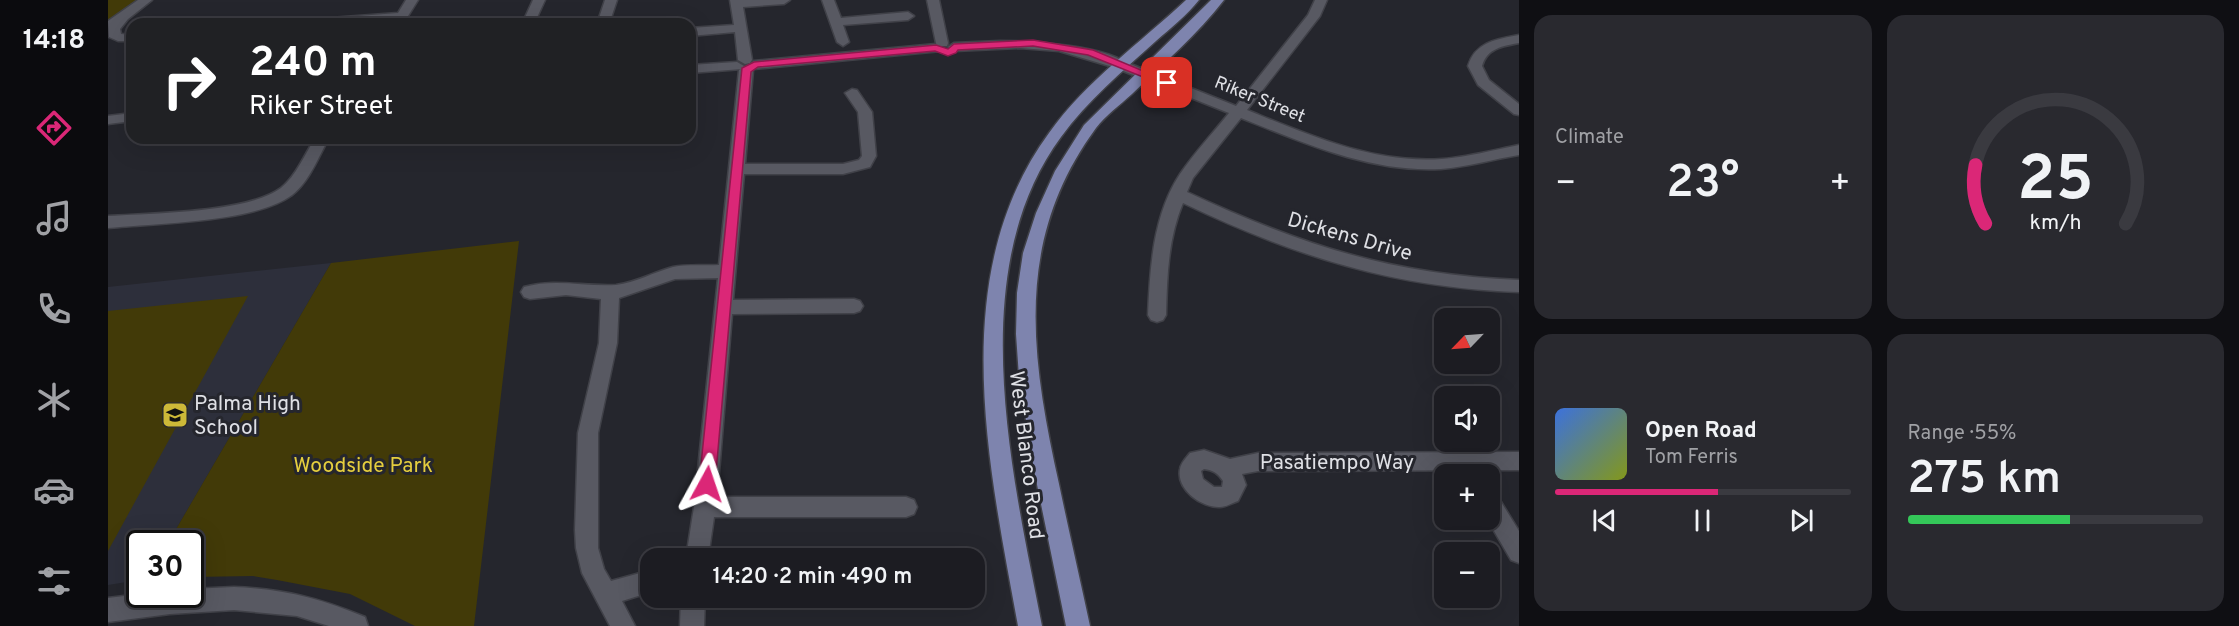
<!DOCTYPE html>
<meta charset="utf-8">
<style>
body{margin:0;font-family:Overpass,sans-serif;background:#29292f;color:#f1f3f6;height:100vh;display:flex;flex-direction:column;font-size:22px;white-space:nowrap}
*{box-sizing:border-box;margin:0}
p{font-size:20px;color:#a0a1a5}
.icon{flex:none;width:33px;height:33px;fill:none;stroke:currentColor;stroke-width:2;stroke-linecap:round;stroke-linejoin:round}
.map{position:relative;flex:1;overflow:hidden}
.sheet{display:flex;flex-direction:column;gap:15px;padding:15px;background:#0f0f13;width:720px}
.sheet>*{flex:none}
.hud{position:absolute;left:18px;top:18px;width:570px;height:126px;border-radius:18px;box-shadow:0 6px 24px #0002,0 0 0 2px #3a3a40;background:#202124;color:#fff;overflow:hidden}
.needle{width:39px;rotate:245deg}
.tools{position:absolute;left:1326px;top:308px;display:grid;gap:12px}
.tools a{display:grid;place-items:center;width:66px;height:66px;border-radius:12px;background:#1c1c22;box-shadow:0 6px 24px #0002,0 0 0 2px #3a3a40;font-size:30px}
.speed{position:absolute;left:18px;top:530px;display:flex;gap:12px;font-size:30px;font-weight:700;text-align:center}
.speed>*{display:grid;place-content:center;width:78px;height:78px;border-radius:50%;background:#1c1c22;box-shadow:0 6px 24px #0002,0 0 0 2px #3a3a40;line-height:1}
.speed .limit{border:3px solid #111;border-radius:9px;background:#fff;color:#111}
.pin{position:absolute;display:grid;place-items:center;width:51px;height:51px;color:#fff;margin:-26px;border-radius:12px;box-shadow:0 3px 9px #0006}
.me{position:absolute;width:66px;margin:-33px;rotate:5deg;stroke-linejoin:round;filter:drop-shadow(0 0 4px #0008)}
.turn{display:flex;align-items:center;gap:21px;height:126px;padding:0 24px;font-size:27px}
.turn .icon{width:78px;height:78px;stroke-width:2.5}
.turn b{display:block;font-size:42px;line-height:51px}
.big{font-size:45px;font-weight:600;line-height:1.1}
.sheet .card{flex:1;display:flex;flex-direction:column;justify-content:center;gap:9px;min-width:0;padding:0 21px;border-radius:18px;background:#29292f}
.sheet .dial{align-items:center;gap:0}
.dial svg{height:156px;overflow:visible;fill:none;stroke:#3a3a40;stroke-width:7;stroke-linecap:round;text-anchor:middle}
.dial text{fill:#f1f3f6;stroke:none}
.song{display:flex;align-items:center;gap:18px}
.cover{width:72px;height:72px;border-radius:9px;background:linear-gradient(135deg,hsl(220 70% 55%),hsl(70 70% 35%))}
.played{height:6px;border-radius:3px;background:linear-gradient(90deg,#db2777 55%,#3a3a40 55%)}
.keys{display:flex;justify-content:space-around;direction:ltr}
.heat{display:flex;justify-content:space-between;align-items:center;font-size:33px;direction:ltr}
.charge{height:9px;border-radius:4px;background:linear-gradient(90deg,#34c759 55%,#3a3a40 0)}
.sheet .tiles{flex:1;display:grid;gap:15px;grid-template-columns:repeat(2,1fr)}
.trip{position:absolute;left:532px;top:548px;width:345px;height:60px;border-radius:18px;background:#1c1c22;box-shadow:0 6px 24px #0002,0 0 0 2px #3a3a40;font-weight:600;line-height:60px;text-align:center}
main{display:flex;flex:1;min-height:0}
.tab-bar{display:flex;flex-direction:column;width:108px;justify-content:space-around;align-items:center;background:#0b0b0e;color:#a0a1a5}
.tab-bar .icon{width:42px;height:42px}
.tab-bar .active{color:#db2777}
.tab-bar b{font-size:27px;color:#f1f3f6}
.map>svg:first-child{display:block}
.built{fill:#2d2f3b}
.green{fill:#423a08}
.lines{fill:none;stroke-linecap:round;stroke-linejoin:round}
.street-casing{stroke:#404148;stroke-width:3}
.secondary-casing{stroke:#404148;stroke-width:3}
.primary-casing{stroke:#404148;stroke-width:3}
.street{fill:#585962;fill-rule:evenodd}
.secondary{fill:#585962;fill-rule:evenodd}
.primary{fill:#7e84ae;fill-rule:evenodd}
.route{fill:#db2777;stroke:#8e194d;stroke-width:1.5}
.labels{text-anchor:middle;stroke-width:6;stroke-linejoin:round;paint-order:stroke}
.far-street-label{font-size:18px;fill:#dfe0e5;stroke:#25262d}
.street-label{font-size:21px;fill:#dfe0e5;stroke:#25262d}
.poi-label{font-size:21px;fill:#dfe0e5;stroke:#25262d;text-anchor:start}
.park-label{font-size:21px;fill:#e5ce3e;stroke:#25262d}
</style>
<main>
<nav class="tab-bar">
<b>14:18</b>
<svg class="icon active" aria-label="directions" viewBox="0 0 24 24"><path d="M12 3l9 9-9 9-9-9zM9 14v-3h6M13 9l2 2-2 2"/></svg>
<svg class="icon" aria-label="music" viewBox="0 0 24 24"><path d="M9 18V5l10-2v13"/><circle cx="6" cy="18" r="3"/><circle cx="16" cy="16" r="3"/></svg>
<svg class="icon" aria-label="phone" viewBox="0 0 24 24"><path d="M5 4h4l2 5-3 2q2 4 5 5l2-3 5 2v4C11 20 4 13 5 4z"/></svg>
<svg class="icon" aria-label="climate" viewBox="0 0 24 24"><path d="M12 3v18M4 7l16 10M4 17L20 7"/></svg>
<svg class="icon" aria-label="car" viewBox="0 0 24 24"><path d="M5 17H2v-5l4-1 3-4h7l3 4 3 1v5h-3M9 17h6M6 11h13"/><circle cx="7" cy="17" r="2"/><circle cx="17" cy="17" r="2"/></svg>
<svg class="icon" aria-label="filters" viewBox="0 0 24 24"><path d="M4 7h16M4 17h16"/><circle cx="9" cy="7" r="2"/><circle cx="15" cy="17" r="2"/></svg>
</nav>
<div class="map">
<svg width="1411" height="626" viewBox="0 0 1411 626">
<rect width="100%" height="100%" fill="#25262d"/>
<!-- built -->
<path class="built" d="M223 263 60 543H32L31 580 0 585V287Z"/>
<!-- green -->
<path class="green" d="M0 0H38L0 27Z
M411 241 366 626H307L242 594 169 580 145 576 83 577 82 543H60L223 263Z
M140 296 0 551V311Z"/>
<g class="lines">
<!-- street casing -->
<g class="street-casing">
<path id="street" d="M30 0H44L20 19 12 29 13 34 24 35V41H10L1 37 0 21Z
M298 0H310L295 24H283L285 20 241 24H190L196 20 290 13Z
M425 0H437L426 24H414Z
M497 0H509L501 24H489Z
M622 0H682L676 4 635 7 644 60 642 63 637 64 630 60 627 32 582 36V28L626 25Z
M714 0H726L733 18 800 12 806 16 800 20 735 25 741 42 735 46 729 42Z
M819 0H831L840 43 839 46H829L828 43Z
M1207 0H1219L1212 16 1139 110C1201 135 1266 164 1334 159 1359 157 1386 150 1411 145V155C1386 159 1359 167 1333 169 1263 173 1196 143 1133 118L1085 178 1079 192C1193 245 1285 275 1411 280V292C1287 288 1186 256 1075 203 1060 239 1059 276 1058 315L1055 320 1049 322 1043 320 1040 315C1042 267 1045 215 1072 174 1087 152 1105 133 1121 113L1010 69 1008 66 1015 62 1020 63 1128 106 1200 15Z
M1411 35V43C1395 46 1379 48 1374 66L1381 80 1411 104V115L1406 114 1370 85 1360 66C1367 42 1389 39 1411 35Z
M638 66 645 70 637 164H735L751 160 754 156 750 112 737 93 744 89 749 90 764 112 768 156 762 167 735 174H636L625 300 746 299 752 301 755 306 752 311 746 313 624 314 609 497H798L806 500 809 507 806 514 798 517H606L600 558H578L586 507 610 278 567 279 511 298 509 343 490 433V548L496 569 503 581 543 570V592L514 601 527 626H502L474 573 468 548 467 530 470 433 491 343 493 299 458 295 422 299 416 297 413 292 416 287C447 278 477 287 508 285 527 283 546 272 565 267 579 264 596 266 611 265L631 70Z
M207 138H221C211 156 201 182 184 195 146 223 47 223 0 228V216C43 213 139 213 173 188 188 176 197 154 207 138Z
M1096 450 1122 459 1150 453 1411 452V470L1150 471 1134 474 1138 485 1130 501C1124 503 1118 507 1112 507 1094 508 1068 490 1072 469 1073 463 1078 458 1082 453ZM1096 469C1105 470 1110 473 1115 481L1114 487H1106L1095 479 1093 471Z
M1382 494 1390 497 1411 531V563L1403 560 1379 519H1382Z
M573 597H597L596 626H572Z"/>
</g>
<!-- secondary casing -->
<g class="secondary-casing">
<path id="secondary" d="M892 41C921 41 1001 45 1022 66L1015 70 951 51 912 48 846 51 840 47 846 43Z
M828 44 833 45 834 48 833 51 646 69 639 65 646 61Z
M629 62 636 66 634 69 582 73V65Z
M24 113V121L0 124V116Z
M126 587C176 589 211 598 257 617L260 626H221L189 616 126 610 62 614 0 622V598L32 594H82V589Z"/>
</g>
<!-- primary casing -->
<g class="primary-casing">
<path id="primary" d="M1078 0H1091C1079 15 1063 28 1048 41 1015 71 979 101 953 137 854 271 905 477 934 626H910C881 466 837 275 941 133 978 81 1032 43 1078 0Z
M1103 0H1116C1090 34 1055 64 1024 94 1012 105 998 115 988 128 905 241 923 357 951 484 961 532 972 579 982 626H958L926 470 911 377 908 334 909 293 915 253 928 213 947 171 976 125Z"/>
</g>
<!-- street -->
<use href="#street" class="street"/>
<!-- secondary -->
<use href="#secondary" class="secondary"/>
<!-- primary -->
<use href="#primary" class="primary"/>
</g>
<!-- route -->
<path class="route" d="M925 40 985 50 1064 83 1055 85 980 55 925 46 850 50 848 53 840 56 827 51 650 67 643 72 607 484 605 490 599 492 594 490 591 484 634 68 646 62 828 45 840 49 846 44Z"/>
<!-- icons -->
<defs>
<g id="school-square" transform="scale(1.35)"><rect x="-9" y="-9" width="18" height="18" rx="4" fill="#cdb938" stroke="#25262d"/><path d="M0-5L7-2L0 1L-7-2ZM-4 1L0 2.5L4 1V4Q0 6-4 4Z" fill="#111"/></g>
</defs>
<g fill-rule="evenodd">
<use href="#school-square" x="67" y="415"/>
</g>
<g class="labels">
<!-- far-street labels -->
<g class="far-street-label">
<text transform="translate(1152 99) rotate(22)" y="6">Riker Street</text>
</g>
<!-- street labels -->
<g class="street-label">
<text transform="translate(1242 236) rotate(16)" y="7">Dickens Drive</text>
<text transform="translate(919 455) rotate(83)" y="7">West Blanco Road</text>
<text x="1229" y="469">Pasatiempo Way</text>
</g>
<!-- poi labels -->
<g class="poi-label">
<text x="86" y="410">Palma High<tspan x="86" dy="24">School</tspan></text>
</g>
<!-- park labels -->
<g class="park-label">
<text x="255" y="472">Woodside Park</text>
</g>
</g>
</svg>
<div class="tools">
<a><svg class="needle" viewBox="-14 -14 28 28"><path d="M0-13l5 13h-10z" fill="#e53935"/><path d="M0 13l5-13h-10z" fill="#a0a1a5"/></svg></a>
<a><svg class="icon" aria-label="sound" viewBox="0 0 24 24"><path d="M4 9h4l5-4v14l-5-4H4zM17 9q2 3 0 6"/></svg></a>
<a>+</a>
<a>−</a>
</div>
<div class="speed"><div class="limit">30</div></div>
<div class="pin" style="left:1059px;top:83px;background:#d93025"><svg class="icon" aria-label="arrive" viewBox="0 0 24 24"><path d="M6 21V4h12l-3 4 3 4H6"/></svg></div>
<svg class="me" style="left:599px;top:484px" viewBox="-20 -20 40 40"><path d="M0-17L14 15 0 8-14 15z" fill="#db2777" stroke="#fff" stroke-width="4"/></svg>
<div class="trip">14:20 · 2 min · 490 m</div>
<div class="hud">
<div class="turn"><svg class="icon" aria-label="right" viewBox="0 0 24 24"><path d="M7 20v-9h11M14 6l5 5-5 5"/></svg><div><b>240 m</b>Riker Street</div></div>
</div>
</div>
<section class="sheet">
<div class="tiles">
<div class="card"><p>Climate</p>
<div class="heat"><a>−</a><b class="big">23°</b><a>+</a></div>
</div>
<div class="card dial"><svg viewBox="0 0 100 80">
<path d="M14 69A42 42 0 1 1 86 69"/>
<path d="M14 69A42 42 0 0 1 9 39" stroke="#db2777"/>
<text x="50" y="56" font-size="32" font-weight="700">25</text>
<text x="50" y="72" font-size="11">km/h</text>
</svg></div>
<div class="card">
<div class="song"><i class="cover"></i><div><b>Open Road</b><p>Tom Ferris</p></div></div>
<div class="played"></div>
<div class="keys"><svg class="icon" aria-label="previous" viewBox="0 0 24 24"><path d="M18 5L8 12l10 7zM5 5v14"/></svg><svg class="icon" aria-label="pause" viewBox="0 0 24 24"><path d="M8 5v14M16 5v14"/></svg><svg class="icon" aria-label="next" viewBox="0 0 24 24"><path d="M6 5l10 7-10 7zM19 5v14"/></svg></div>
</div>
<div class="card"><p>Range · 55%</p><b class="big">275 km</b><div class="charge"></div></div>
</div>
</section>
</main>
